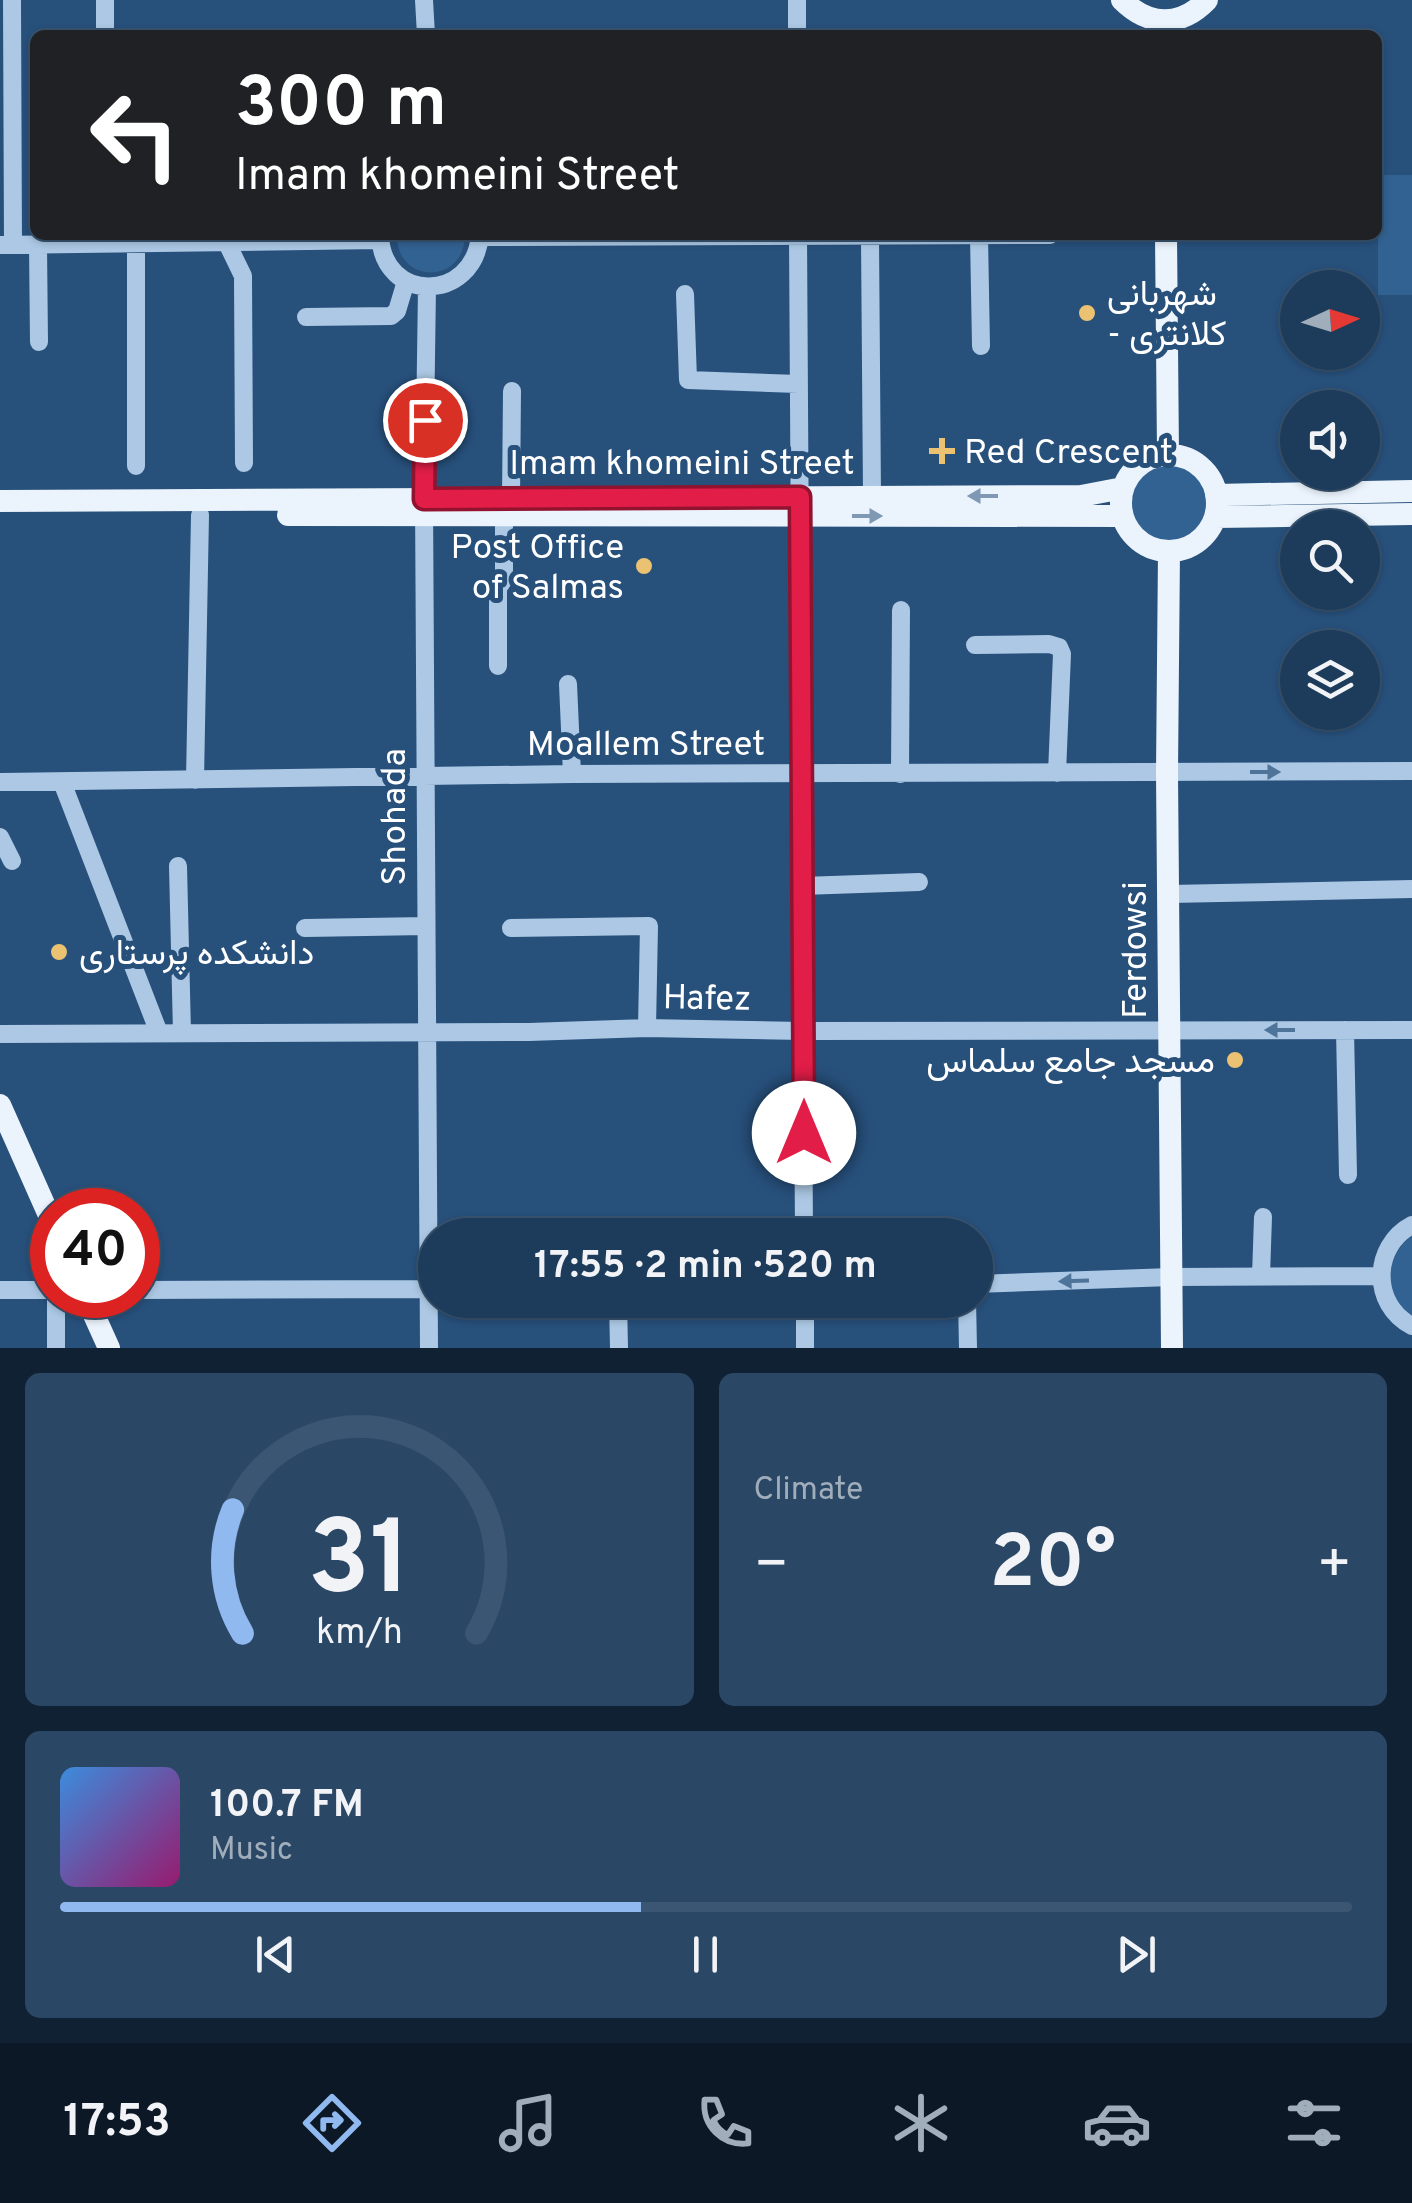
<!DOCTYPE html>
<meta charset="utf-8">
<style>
body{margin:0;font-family:Overpass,Vazirmatn,sans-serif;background:#2a4765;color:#f1f3f6;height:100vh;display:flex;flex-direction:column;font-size:38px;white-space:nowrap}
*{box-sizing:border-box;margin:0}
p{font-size:32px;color:#a0adbb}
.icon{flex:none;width:55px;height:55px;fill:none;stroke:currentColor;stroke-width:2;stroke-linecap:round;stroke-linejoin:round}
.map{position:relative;height:1348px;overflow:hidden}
.details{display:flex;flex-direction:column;gap:25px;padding:25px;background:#102133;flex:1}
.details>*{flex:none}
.banner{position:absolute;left:30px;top:30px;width:1352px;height:210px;border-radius:15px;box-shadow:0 2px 8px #0004,0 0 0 2px #3b5672;background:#202124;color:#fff;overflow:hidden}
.needle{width:65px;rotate:86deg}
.fabs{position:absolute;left:1280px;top:270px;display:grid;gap:20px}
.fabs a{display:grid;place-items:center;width:100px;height:100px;border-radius:50%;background:#1d3c5c;box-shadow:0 2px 8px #0004,0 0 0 2px #3b5672;font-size:50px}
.speed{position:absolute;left:30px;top:1188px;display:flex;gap:20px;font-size:50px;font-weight:700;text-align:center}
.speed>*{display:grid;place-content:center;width:130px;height:130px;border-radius:50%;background:#1d3c5c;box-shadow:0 2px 8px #0004,0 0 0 2px #3b5672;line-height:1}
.speed .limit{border:15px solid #d22;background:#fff;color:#111}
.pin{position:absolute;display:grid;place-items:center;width:85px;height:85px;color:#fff;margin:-42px;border:5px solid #fff;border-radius:50%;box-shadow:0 2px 10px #0007}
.me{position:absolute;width:110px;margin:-55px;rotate:0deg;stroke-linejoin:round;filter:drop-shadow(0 0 8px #0008)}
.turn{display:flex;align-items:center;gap:35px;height:210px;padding:0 40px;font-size:45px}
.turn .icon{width:130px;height:130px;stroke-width:2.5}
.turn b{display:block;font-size:70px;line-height:85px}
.big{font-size:75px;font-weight:700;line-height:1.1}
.details .tile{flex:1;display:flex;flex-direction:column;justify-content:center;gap:15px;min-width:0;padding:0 35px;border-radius:15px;background:#2a4765}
.details .dial{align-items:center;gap:0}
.dial svg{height:260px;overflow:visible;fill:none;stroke:#3b5672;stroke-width:7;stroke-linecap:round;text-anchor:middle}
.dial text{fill:#f1f3f6;stroke:none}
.song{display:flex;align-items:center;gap:30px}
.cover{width:120px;height:120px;border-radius:15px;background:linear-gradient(135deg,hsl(210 70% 55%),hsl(320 70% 35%))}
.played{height:10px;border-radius:5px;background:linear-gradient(90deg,#90b9f0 45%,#3b5672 45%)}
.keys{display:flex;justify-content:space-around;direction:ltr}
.heat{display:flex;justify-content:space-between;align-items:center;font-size:55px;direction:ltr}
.details .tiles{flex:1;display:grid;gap:25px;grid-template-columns:1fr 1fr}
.tile:last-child{grid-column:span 2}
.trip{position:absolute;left:418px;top:1218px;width:575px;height:100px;border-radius:50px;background:#1d3c5c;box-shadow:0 2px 8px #0004,0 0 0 2px #3b5672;font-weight:700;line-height:100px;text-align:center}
.dock{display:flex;height:160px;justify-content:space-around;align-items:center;background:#0c1825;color:#a0adbb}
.dock .icon{width:70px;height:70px}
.dock .on{color:#90b9f0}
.dock b{font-size:45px;color:#f1f3f6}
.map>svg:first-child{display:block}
.green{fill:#326292}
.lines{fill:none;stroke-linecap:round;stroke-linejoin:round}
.minor{stroke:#acc8e4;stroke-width:18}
.major{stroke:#ebf3fc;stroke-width:22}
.oneway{fill:#7f99b5}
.oneway2{fill:#4f749a}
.route-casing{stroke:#92132f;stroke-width:25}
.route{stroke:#e11d48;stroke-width:18}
.poi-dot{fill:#ebc272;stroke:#27507b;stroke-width:4}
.labels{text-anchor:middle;stroke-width:10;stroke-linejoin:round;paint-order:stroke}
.poi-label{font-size:35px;fill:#fff;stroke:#27507b;text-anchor:start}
.street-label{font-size:35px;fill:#fff;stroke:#27507b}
</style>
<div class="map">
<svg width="1412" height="1348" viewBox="0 0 1412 1348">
<rect width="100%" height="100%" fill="#27507b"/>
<!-- green -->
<path class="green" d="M1378 175H1412V295H1378Z
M397 235H465C464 286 396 284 397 235Z
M1128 503a41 41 0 1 1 82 0a41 41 0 1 1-82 0Z
M1412 1236V1317C1383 1297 1384 1256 1412 1236Z"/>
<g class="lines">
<!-- minor -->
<path class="minor" d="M12 0 13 245
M424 0 426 35
M797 0V35
M105 35V0
M380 235C382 303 474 304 480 235
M798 235 804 1235
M979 236 981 346
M480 237 1050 235
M870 238 872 496
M227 243 243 276 244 463
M0 245 380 240
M38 245 39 342
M427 287 424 499 429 1348
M685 294 688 380 798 384
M306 317 391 316 397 311 406 281
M136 466V244
M511 499 512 391
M975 645 1049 644 1059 647 1062 654 1057 773
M498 666V588L504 579V514
M568 684 572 774
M900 774 901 610
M195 780 200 515
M0 782 572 774 1412 771
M62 782 159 1033
M0 837 12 861
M178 866 182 1033
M802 886 919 882
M1169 894 1412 889
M305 928 426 926
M511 928 649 926 647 1028
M1345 1030 1348 1175
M0 1034 529 1032 647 1028 803 1031 1412 1030
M1412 1225C1372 1246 1371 1305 1412 1326
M1261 1276 1263 1217
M975 1284 1171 1277 1380 1276
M0 1290H52
M138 1290 435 1289
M56 1295V1348
M618 1300 619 1348
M805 1300V1348
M967 1300 968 1348"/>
<!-- major -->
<path class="major" d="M1122 0C1149 27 1181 27 1207 0
M1166 235 1168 454
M1121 503a48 48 0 1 1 96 0a48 48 0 1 1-96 0Z
M1216 495 1412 491
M0 501 1081 496 1123 488
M288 515 1122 516
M1215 517 1412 514
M1169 551 1167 773 1172 1348
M0 1105 52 1222
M85 1295 109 1348"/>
</g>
<!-- one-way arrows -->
<defs><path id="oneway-solid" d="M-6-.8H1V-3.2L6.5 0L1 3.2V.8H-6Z" transform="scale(2.5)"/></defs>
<g class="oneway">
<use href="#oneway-solid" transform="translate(983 496) rotate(180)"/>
<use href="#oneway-solid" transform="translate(867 516)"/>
</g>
<g class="oneway2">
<use href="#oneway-solid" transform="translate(1265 772)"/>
<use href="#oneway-solid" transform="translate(1280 1030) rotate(180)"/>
<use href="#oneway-solid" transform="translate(1074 1281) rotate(178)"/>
</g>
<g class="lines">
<!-- route casing -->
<g class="route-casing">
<path id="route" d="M425 420 424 499 800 497 804 1133"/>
</g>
<!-- route -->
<use href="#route" class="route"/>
</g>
<!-- markers -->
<g class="poi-dot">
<circle cx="1087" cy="313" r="10"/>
<path d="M937 436h10v10h10v10h-10v10h-10v-10h-10v-10h10z"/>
<circle cx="644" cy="566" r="10"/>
<circle cx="59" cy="952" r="10"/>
<circle cx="1235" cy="1060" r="10"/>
</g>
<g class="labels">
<!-- poi labels -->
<g class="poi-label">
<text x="1107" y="305">شهربانی<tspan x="1107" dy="40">- کلانتری</tspan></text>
<text x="964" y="463">Red Crescent</text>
<text x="624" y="558" text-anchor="end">Post Office<tspan x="624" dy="40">of Salmas</tspan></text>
<text x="79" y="964">دانشکده پرستاری</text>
<text x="1215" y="1072" text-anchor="end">مسجد جامع سلماس</text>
</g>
<!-- street labels -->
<g class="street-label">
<text x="682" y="474">Imam khomeini Street</text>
<text x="646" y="755">Moallem Street</text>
<text transform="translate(393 817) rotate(-90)" y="12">Shohada</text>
<text transform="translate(1134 950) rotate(-90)" y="12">Ferdowsi</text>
<text transform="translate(707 997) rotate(1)" y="12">Hafez</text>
</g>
</g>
</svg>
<div class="fabs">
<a><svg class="needle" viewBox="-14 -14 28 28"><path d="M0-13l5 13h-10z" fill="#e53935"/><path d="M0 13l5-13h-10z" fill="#a0adbb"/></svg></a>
<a><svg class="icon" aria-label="sound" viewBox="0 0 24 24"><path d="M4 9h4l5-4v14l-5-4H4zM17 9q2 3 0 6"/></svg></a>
<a><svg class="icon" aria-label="search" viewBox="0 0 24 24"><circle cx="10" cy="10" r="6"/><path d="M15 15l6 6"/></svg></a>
<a><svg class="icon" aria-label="layers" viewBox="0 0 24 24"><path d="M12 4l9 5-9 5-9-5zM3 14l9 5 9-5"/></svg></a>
</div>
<div class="speed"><div class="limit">40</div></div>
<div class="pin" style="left:425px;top:420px;background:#d93025"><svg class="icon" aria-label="arrive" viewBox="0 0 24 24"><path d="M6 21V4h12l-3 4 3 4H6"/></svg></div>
<svg class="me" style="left:804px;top:1133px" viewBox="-20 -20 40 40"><circle r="19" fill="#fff"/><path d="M0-13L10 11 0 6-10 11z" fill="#e11d48"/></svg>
<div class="trip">17:55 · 2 min · 520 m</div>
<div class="banner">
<div class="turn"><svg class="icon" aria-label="left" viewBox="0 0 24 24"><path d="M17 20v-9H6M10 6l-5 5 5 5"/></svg><div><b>300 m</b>Imam khomeini Street</div></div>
</div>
</div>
<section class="details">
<div class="tiles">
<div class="tile dial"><svg viewBox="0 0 100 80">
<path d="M14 69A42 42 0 1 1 86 69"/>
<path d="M14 69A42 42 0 0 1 11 31" stroke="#90b9f0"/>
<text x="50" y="56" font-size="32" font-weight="700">31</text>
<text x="50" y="72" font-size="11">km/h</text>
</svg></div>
<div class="tile"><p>Climate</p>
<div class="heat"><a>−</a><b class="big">20°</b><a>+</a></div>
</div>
<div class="tile">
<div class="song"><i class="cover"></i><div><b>100.7 FM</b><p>Music</p></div></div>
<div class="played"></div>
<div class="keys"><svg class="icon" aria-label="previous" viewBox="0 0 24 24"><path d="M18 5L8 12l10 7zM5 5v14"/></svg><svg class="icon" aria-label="pause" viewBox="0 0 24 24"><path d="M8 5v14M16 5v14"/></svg><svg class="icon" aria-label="next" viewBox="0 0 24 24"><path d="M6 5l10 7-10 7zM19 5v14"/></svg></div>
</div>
</div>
</section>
<nav class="dock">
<b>17:53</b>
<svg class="icon on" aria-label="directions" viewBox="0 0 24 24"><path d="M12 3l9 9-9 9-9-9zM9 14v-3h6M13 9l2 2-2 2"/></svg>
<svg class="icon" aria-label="music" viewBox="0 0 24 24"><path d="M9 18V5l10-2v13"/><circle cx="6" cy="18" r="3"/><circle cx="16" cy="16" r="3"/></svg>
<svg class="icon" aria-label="phone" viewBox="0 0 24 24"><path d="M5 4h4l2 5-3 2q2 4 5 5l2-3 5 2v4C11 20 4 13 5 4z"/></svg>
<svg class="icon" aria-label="climate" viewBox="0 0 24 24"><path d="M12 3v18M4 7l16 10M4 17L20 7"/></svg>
<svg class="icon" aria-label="car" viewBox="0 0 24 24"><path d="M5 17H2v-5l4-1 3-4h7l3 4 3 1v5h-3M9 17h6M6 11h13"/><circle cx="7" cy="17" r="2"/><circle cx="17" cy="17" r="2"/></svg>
<svg class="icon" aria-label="filters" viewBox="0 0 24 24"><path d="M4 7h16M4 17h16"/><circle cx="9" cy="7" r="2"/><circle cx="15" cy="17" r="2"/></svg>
</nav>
